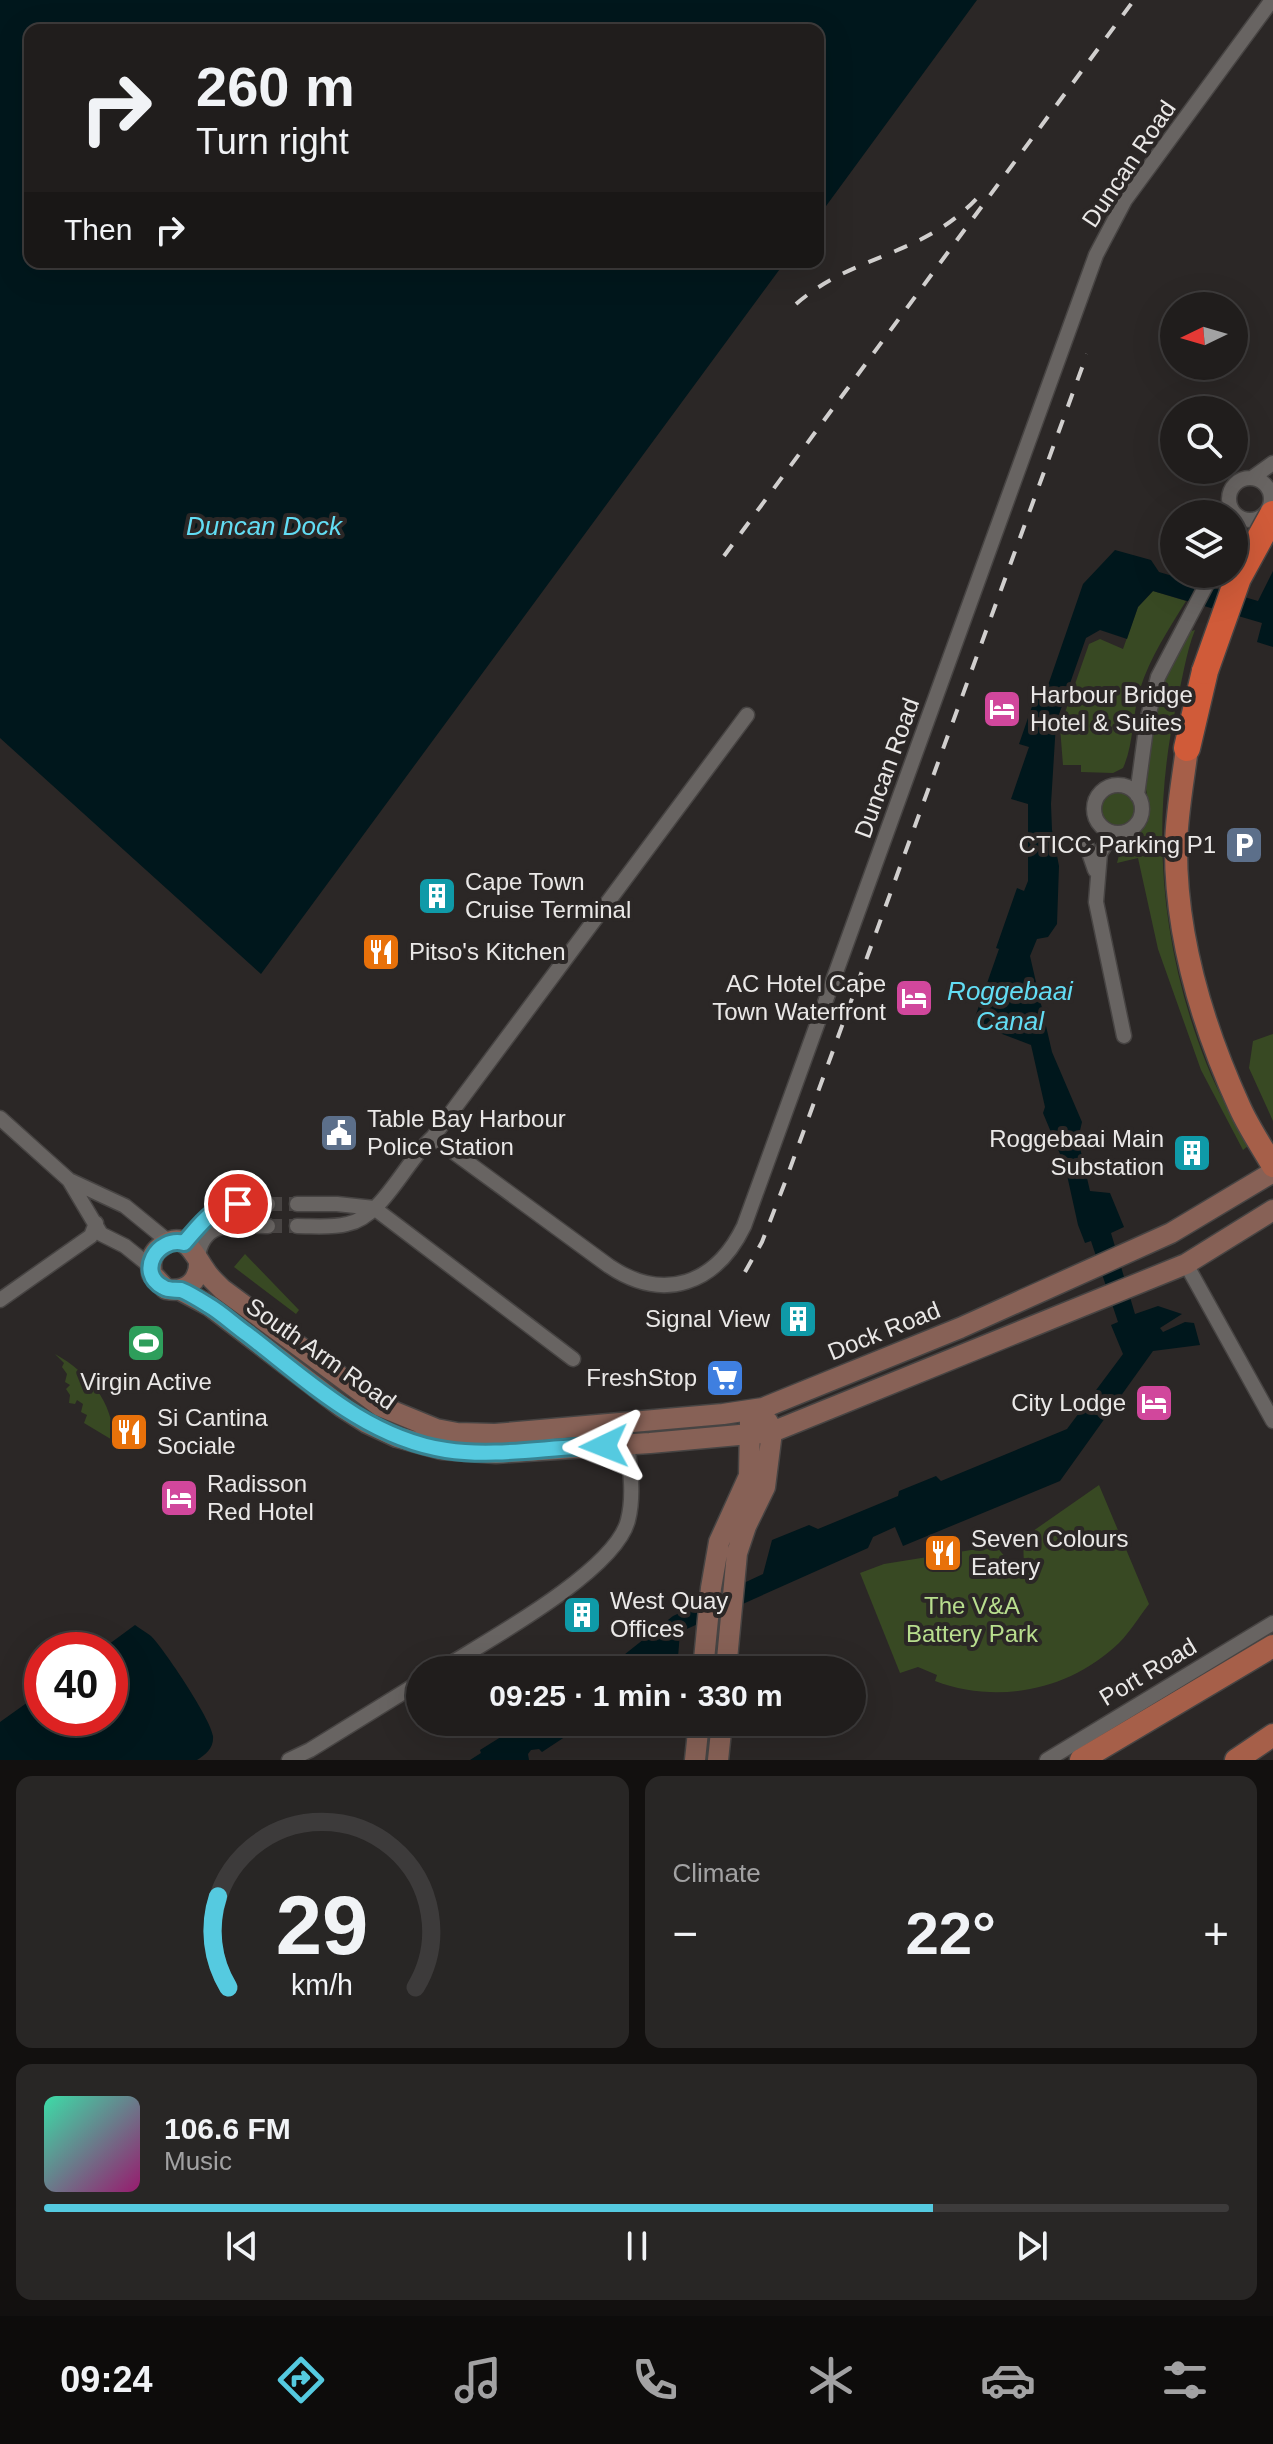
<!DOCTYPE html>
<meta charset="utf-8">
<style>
body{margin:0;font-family:Helvetica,sans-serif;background:#282625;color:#f1f3f6;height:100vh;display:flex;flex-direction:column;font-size:30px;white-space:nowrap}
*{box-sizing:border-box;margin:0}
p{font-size:26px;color:#a2a2a3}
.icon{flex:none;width:44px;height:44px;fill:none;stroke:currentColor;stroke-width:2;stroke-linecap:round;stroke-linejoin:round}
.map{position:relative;height:1760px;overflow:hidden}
.side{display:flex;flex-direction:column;gap:16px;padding:16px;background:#12100f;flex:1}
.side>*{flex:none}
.guide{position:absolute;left:24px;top:24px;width:800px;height:244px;border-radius:16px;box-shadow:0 8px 32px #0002,0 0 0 2px #3d3b3b;background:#201d1c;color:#f1f3f6;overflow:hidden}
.needle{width:52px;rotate:265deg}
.controls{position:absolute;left:1160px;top:292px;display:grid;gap:16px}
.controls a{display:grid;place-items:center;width:88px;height:88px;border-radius:50%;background:#201d1c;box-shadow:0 8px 32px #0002,0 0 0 2px #3d3b3b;font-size:40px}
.speed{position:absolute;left:24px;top:1632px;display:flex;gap:16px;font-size:40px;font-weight:700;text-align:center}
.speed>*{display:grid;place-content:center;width:104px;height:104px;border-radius:50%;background:#201d1c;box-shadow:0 8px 32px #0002,0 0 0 2px #3d3b3b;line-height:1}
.speed .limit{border:12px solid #d22;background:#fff;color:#111}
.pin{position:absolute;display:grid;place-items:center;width:68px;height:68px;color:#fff;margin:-34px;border:4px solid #fff;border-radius:50%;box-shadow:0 2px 8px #0007}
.me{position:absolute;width:88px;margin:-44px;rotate:268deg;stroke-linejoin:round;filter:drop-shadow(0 0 6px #0008)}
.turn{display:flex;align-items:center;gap:28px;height:168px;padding:0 40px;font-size:36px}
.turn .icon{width:104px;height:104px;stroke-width:2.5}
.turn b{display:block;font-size:56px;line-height:68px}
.then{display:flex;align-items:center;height:76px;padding:0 40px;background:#0003;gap:16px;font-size:30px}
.big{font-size:60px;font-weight:700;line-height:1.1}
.side .card{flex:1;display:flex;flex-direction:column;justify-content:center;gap:12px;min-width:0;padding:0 28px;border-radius:16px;background:#282625}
.side .dial{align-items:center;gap:0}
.dial svg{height:208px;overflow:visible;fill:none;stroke:#3d3b3b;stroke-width:7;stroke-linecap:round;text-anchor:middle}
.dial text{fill:#f1f3f6;stroke:none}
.song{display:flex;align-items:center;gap:24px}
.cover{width:96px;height:96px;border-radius:12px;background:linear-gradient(135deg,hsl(160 70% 55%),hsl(320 70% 35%))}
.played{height:8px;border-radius:4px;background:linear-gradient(90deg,#55cae0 75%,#3d3b3b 75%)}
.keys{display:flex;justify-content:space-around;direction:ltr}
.heat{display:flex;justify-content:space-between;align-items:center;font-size:44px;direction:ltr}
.side .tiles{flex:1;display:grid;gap:16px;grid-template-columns:1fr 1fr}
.card:last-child{grid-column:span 2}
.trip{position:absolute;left:406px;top:1656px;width:460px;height:80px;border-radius:40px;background:#201d1c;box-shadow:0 8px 32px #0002,0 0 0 2px #3d3b3b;font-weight:700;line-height:80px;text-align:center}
.tabs{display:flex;height:128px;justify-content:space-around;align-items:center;background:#0d0c0b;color:#a2a2a3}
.tabs .icon{width:56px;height:56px}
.tabs .active{color:#55cae0}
.tabs b{font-size:36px;color:#f1f3f6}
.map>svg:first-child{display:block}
.green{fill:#384923}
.water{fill:#00171c}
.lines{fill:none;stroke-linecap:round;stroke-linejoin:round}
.street-tunnel{stroke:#484443;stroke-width:14;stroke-dasharray:14 7;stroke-linecap:butt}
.street-casing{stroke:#474443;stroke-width:17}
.secondary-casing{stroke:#474443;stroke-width:23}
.primary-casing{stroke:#474443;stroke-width:25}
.highway-casing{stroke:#474443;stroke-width:29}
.street{stroke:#686462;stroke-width:14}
.secondary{stroke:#876156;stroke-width:20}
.primary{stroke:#a65f49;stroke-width:22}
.highway{stroke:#d05b39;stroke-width:26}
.rail{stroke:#d1cfce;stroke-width:4;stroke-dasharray:14 14;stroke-linecap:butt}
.highway-bridge-casing{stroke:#474443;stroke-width:29;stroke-linecap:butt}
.highway-bridge{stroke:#d05b39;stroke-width:26}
.route-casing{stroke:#378392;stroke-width:20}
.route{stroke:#55cae0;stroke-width:14}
.labels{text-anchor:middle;stroke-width:8;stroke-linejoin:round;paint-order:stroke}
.street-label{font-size:24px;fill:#eae8e7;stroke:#2b2726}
.poi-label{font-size:24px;fill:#eae8e7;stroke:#2b2726;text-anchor:start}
.park-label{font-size:24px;fill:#b8de8e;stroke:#2b2726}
.water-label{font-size:26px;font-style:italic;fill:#62ddf4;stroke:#2b2726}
</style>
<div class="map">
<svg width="1273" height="1760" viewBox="0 0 1273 1760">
<rect width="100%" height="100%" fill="#2b2726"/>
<!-- green -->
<path class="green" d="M1153 591 1186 601C1169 629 1150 657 1140 689 1132 715 1134 744 1123 768L1113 773 1081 772V765H1063L1060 727 1089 644 1100 639 1123 649 1138 607Z
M1195 630C1186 652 1182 682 1176 706 1150 828 1161 949 1207 1065 1218 1093 1234 1120 1248 1146L1243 1150 1201 1070 1158 949 1138 858 1117 863 1122 844 1140 832 1147 823 1150 813 1145 783 1150 739 1162 685 1188 632Z
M1102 809a16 16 0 1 1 32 0a16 16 0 1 1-32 0Z
M1273 1034V1121L1249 1068 1253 1041Z
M245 1254 299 1310 296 1314 234 1267Z
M55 1354C89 1373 113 1402 114 1441L84 1423 87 1415 81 1412 83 1404 77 1400 75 1404 69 1403 70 1395 66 1389 70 1385 65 1382 67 1374 62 1367 64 1363Z
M1099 1485 1149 1604C1139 1617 1130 1632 1119 1643 1070 1690 999 1705 935 1681L937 1675 918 1667 900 1673 860 1573 884 1564 996 1546 1016 1570 1024 1567 1023 1538Z"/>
<!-- water -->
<path class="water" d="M0 0H977L818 217V30H30V262H785L261 974 0 738Z
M1115 550 1151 560 1159 572 1258 601 1273 571V647L1257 642 1262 623 1153 591 1138 607 1127 639 1100 630 1086 638 1056 723 1051 804 1052 830 1059 866 1057 924 1048 937 1037 939 1030 956 1052 1052 1082 1122 1078 1139 1090 1191 1110 1193 1124 1227 1111 1233 1135 1314 1158 1306 1182 1314 1160 1328 1163 1332 1185 1322 1194 1323 1200 1345 1153 1351 1060 1481 903 1546 895 1527 873 1537 868 1548 680 1632 677 1670H605L673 1616 763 1574 772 1540 809 1525 818 1529 898 1496 899 1491 936 1476 941 1481 1067 1429 1123 1354 1111 1325 1118 1322 1091 1241 1085 1243 1078 1225 1065 1166 1043 1113 1045 1107 1031 1045 973 1023 999 949 996 948 1017 888 1024 891 1028 881V804L1011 799 1029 747 1019 744 1037 692 1045 694 1083 584Z
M135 1625C140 1629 146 1632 151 1636 164 1649 211 1719 213 1736 214 1748 206 1754 197 1760H0V1722L42 1692V1718H110V1650H101Z
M525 1722H602L599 1724 586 1723 542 1752 539 1749 531 1750 528 1754 529 1760H470L481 1753 480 1750Z"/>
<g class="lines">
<!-- street-tunnel -->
<path class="street-tunnel" d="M268 1204H297
M268 1226H297"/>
<!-- street casing -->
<g class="street-casing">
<path id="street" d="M1252 478 1273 463
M1229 499a21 21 0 1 1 42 0a21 21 0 1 1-42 0Z
M1094 809a24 24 0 1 1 48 0a24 24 0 1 1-48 0Z
M1137 795 1147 721 1158 677 1212 574
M1113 833 1100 853 1096 902 1124 1036
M1085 841 1095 870
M0 1118 69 1180 125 1206 169 1242
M433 1137 609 1266C664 1303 716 1284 744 1226L1096 255 1125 200 1272 0
M69 1180 101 1234 125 1246 151 1267
M297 1204H337L374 1208
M374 1208 573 1359
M297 1226C314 1226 331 1228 347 1224 383 1217 406 1160 433 1137L747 715
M184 1243 221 1206 268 1204
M198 1257C203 1217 239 1226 268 1226
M1186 1264 1273 1421
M0 1300 91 1236 96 1223
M440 1670C485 1642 616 1571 628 1520 636 1489 627 1453 625 1423
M289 1760 310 1750 420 1682
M1047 1760 1273 1623"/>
</g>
<!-- secondary casing -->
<g class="secondary-casing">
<path id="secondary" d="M199 1261C200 1281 186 1293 166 1289L152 1274C150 1263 151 1253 162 1246 186 1229 194 1255 205 1270 209 1277 216 1283 222 1289L380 1406 436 1429 457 1433 495 1434 723 1414 763 1408 960 1328 1171 1233 1273 1172
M180 1290 210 1306 342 1407 367 1423 397 1437 441 1449 496 1453 650 1443 772 1432 1186 1264 1273 1210
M703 1670 711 1588 719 1542 749 1476 750 1422
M726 1670 737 1553 746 1526 765 1487 772 1432 768 1422
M695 1760 699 1722
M718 1760 722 1722"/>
</g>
<!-- primary casing -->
<g class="primary-casing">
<path id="primary" d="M1187 748C1183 780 1177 812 1176 844 1175 936 1202 1025 1240 1108 1249 1128 1262 1147 1273 1166
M1081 1760 1273 1646
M1236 1760 1273 1735"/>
</g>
<!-- highway casing -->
<g class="highway-casing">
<path id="highway" d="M1187 748 1205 671"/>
</g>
<!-- street -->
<use href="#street" class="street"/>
<!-- secondary -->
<use href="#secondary" class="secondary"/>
<!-- primary -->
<use href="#primary" class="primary"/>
<!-- highway -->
<use href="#highway" class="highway"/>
<!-- rail -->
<path class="rail" d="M796 304C855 253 923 257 978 197
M724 556 1134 0
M745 1272 762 1242 784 1185 1087 354"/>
<!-- highway-bridge casing -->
<g class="highway-bridge-casing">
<path id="highway-bridge" d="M1205 671 1238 578 1273 514"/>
</g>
<!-- highway-bridge -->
<use href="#highway-bridge" class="highway-bridge"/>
</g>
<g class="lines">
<!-- route casing -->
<g class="route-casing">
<path id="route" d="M238 1204C213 1205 200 1225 184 1243 157 1236 136 1273 163 1287 169 1291 175 1289 181 1290 189 1293 200 1300 208 1305 222 1313 234 1325 247 1334 308 1381 367 1438 446 1450 498 1458 552 1446 604 1446"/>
</g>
<!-- route -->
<use href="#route" class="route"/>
</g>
<!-- icons -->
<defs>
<g id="hotel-square" transform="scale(2)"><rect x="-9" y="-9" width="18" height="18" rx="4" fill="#d1479c" stroke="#2b2726"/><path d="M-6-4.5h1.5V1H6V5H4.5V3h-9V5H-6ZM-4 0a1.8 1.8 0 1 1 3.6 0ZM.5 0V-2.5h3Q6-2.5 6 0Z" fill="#fff"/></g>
<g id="parking-square" transform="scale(2)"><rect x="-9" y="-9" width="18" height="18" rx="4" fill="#5c6f8a" stroke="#2b2726"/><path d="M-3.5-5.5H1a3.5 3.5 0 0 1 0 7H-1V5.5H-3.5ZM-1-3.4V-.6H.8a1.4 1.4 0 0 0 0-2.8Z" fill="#fff"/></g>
<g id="building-square" transform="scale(2)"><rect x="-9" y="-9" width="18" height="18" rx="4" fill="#0f9aa8" stroke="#2b2726"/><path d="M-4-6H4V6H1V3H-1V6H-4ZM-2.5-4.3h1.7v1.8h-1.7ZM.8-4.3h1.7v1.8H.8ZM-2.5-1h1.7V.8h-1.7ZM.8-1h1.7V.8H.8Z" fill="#fff"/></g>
<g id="restaurant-square" transform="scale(2)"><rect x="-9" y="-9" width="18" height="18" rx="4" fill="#e8710a" stroke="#2b2726"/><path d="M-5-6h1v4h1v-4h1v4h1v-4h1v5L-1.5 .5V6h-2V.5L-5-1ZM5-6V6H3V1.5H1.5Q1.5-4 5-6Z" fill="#fff"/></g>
<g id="civic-square" transform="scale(2)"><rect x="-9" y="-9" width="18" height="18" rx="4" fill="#5c6f8a" stroke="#2b2726"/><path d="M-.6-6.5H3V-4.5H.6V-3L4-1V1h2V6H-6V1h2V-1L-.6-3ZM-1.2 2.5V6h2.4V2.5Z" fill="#fff"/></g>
<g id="stadium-square" transform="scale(2)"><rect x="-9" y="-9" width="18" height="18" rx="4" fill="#2e9e5b" stroke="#2b2726"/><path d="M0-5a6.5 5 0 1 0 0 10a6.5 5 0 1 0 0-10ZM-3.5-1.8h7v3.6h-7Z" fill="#fff"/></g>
<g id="supermarket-square" transform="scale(2)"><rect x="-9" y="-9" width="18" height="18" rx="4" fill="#3f7fe0" stroke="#2b2726"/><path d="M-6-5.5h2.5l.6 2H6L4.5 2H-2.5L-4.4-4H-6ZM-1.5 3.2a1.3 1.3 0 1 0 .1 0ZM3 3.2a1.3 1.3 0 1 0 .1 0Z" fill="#fff"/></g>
</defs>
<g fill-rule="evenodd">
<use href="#hotel-square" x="1002" y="709"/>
<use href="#parking-square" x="1244" y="845"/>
<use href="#building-square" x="437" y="896"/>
<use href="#restaurant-square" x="381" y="952"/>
<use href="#hotel-square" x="914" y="998"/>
<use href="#civic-square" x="339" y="1133"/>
<use href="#building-square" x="1192" y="1153"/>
<use href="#building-square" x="798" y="1319"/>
<use href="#stadium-square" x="146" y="1343"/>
<use href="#supermarket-square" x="725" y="1378"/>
<use href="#hotel-square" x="1154" y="1403"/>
<use href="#restaurant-square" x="129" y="1432"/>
<use href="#hotel-square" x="179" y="1498"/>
<use href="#restaurant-square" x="943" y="1553"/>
<use href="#building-square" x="582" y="1615"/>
</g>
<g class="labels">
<!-- street labels -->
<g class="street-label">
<text transform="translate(1129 164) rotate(-56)" y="8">Duncan Road</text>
<text transform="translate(887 768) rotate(-70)" y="8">Duncan Road</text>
<text transform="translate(884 1331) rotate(-22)" y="8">Dock Road</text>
<text transform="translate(321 1354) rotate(35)" y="8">South Arm Road</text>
<text transform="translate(1148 1672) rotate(-31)" y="8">Port Road</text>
</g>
<!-- poi labels -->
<g class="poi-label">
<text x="1030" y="703">Harbour Bridge<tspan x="1030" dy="28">Hotel &amp; Suites</tspan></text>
<text x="1216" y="853" text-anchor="end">CTICC Parking P1</text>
<text x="465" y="890">Cape Town<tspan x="465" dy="28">Cruise Terminal</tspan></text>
<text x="409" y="960">Pitso's Kitchen</text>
<text x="886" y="992" text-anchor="end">AC Hotel Cape<tspan x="886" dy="28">Town Waterfront</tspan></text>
<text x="367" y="1127">Table Bay Harbour<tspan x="367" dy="28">Police Station</tspan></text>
<text x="1164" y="1147" text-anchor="end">Roggebaai Main<tspan x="1164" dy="28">Substation</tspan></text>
<text x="770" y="1327" text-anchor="end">Signal View</text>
<text x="697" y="1386" text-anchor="end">FreshStop</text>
<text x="146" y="1390" text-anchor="middle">Virgin Active</text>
<text x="1126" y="1411" text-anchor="end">City Lodge</text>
<text x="157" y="1426">Si Cantina<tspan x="157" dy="28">Sociale</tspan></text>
<text x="207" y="1492">Radisson<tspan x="207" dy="28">Red Hotel</tspan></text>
<text x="971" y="1547">Seven Colours<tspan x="971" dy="28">Eatery</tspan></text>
<text x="610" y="1609">West Quay<tspan x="610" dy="28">Offices</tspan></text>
</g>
<!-- park labels -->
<g class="park-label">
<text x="972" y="1614">The V&amp;A<tspan x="972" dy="28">Battery Park</tspan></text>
</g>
<!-- water labels -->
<g class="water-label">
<text x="264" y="535">Duncan Dock</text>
<text x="1010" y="1000">Roggebaai<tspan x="1010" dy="30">Canal</tspan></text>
</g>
</g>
</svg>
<div class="controls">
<a><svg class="needle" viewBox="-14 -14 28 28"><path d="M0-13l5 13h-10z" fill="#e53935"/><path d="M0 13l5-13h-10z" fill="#a2a2a3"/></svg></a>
<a><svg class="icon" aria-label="search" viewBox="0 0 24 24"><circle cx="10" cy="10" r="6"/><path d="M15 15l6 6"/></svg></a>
<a><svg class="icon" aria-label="layers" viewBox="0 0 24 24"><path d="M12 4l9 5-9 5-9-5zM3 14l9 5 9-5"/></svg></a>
</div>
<div class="speed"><div class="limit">40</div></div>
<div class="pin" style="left:238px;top:1204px;background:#d93025"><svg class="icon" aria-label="arrive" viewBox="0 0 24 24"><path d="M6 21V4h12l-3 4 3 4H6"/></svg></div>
<svg class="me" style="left:604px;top:1446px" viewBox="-20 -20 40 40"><path d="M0-17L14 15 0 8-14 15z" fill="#55cae0" stroke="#fff" stroke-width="4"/></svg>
<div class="trip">09:25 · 1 min · 330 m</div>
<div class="guide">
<div class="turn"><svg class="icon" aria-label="right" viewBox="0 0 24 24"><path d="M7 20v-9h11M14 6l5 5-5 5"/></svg><div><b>260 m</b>Turn right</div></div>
<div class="then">Then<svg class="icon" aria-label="right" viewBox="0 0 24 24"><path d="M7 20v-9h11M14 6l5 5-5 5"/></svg></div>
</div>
</div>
<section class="side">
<div class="tiles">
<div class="card dial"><svg viewBox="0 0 100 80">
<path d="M14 69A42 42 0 1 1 86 69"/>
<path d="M14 69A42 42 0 0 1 10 34" stroke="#55cae0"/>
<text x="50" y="56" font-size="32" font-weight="700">29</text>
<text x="50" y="72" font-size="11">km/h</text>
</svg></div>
<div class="card"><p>Climate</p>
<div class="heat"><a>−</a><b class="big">22°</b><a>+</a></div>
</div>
<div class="card">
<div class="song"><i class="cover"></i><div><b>106.6 FM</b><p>Music</p></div></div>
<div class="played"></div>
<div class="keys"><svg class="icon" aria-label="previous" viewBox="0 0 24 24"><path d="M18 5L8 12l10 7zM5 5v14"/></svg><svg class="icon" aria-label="pause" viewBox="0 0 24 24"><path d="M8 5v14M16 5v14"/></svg><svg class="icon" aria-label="next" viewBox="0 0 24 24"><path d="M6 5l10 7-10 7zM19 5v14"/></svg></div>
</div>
</div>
</section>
<nav class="tabs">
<b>09:24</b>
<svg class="icon active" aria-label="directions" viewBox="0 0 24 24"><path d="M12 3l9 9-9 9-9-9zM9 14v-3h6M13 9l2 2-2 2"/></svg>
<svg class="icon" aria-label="music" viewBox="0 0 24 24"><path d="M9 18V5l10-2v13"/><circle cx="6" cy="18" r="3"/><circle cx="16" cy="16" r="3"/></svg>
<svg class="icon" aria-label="phone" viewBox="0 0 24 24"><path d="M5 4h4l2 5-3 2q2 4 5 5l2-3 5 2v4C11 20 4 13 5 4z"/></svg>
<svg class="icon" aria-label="climate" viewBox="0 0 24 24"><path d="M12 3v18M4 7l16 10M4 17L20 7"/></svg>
<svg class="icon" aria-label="car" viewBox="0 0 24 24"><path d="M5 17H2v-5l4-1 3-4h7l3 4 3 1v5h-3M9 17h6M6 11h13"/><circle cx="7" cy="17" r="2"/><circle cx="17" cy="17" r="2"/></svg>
<svg class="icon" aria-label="filters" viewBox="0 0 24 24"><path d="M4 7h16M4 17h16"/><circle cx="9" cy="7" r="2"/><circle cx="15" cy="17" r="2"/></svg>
</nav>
